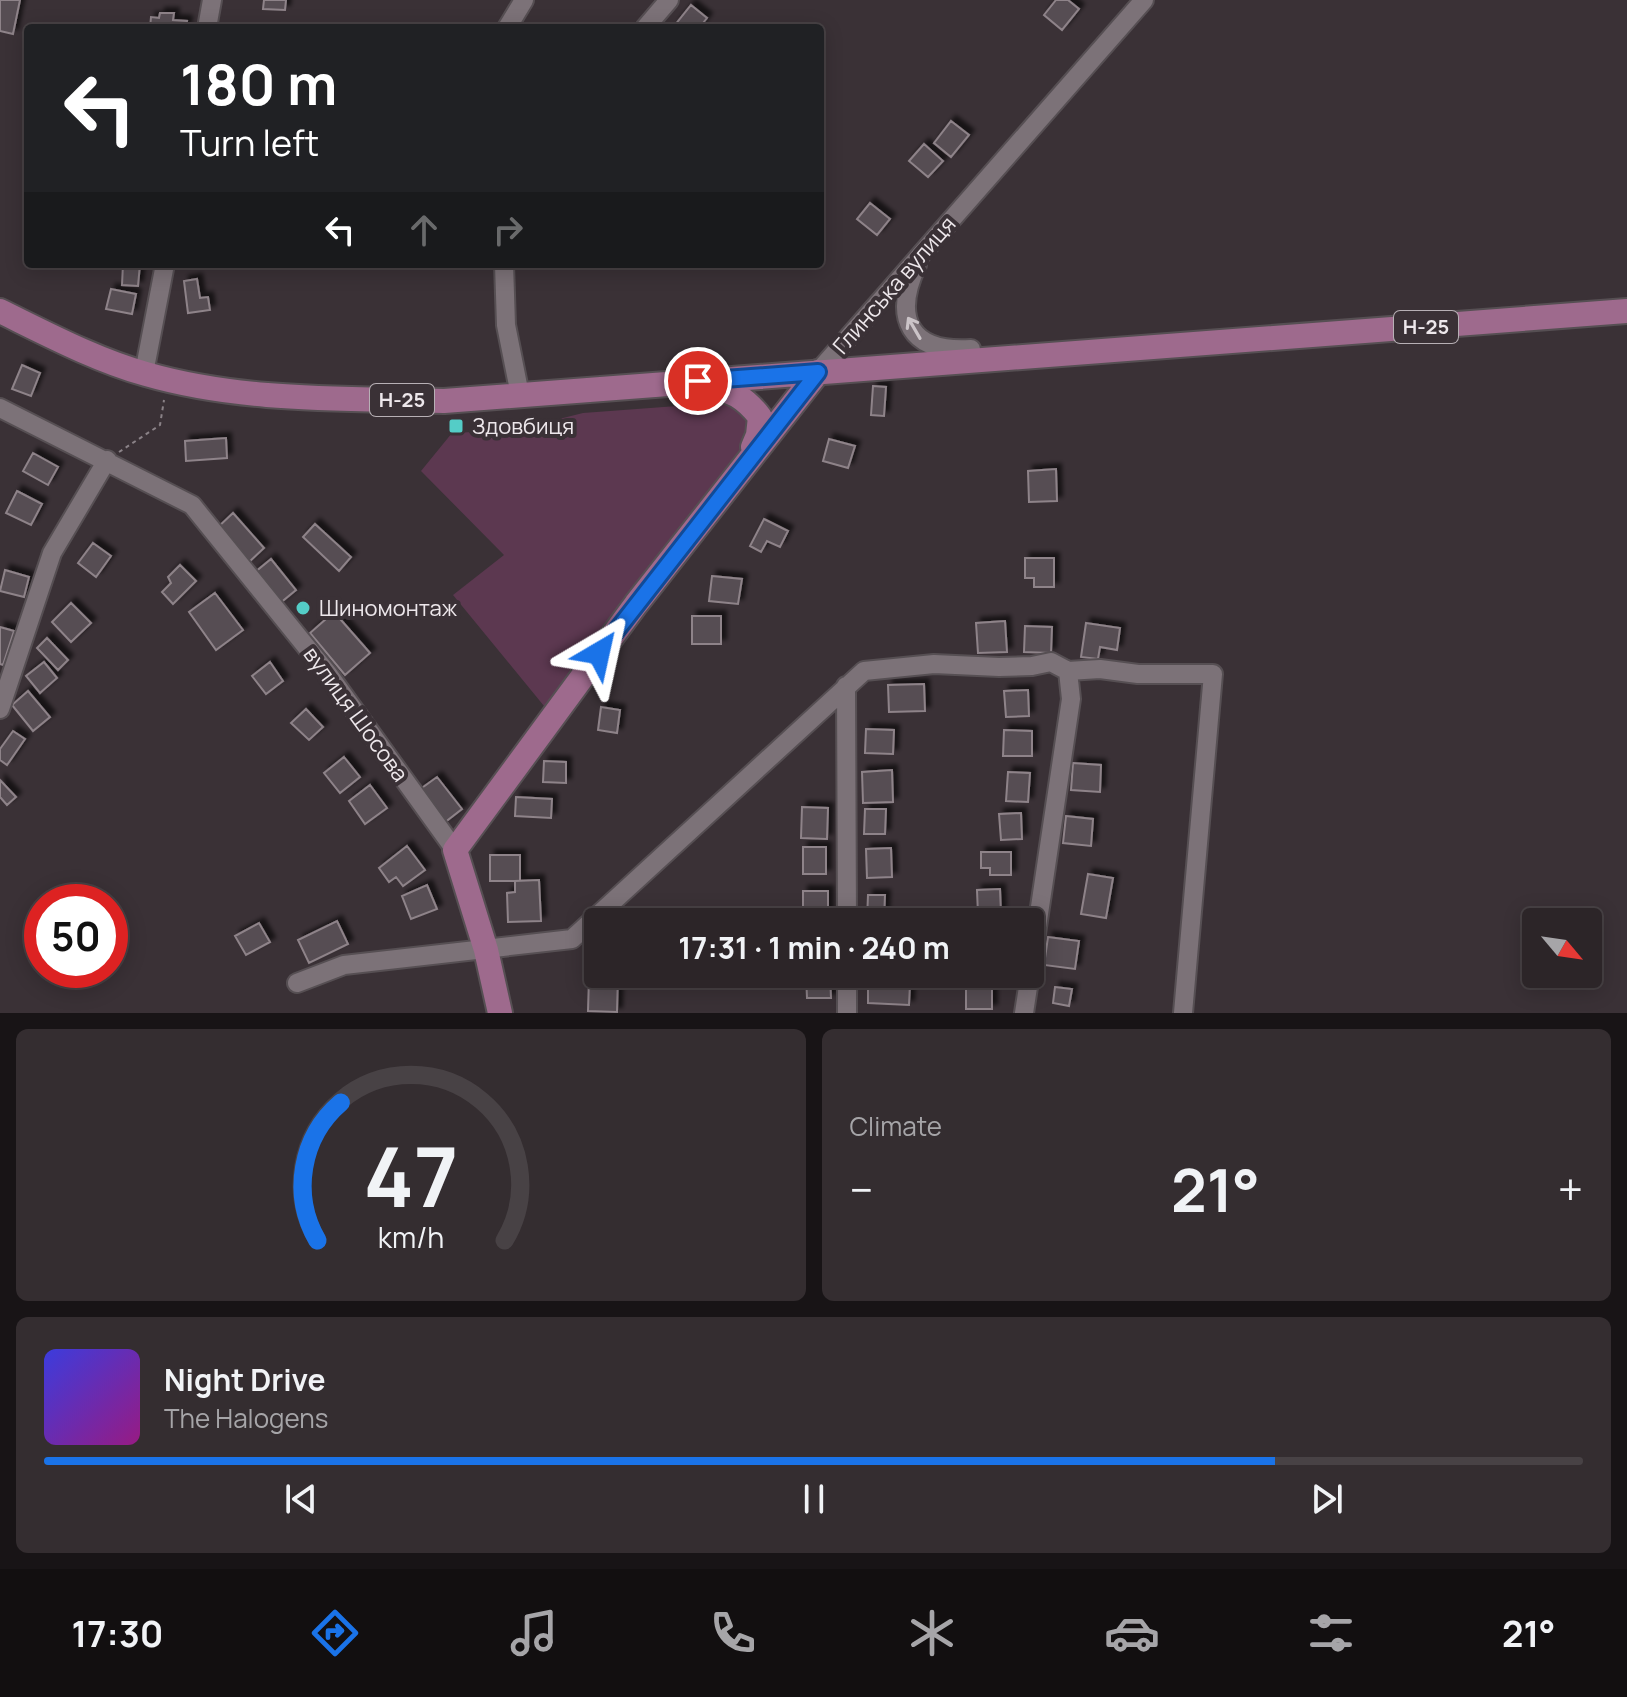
<!DOCTYPE html>
<meta charset="utf-8">
<style>
body{margin:0;font-family:Manrope,sans-serif;background:#342d30;color:#f1f3f6;height:100vh;display:flex;flex-direction:column;font-size:30px;white-space:nowrap}
*{box-sizing:border-box;margin:0}
p{font-size:26px;color:#a6a5a8}
.icon{flex:none;width:44px;height:44px;fill:none;stroke:currentColor;stroke-width:2;stroke-linecap:round;stroke-linejoin:round}
.map{position:relative;height:1013px;overflow:hidden}
.panel{display:flex;flex-direction:column;gap:16px;padding:16px;background:#181416;flex:1}
.panel>*{flex:none}
.banner{position:absolute;left:24px;top:24px;width:800px;height:244px;border-radius:8px;box-shadow:0 4px 20px #0003,0 0 0 2px #484245;background:#202124;color:#fff;overflow:hidden}
.needle{width:52px;rotate:119deg}
.tools{position:absolute;left:1522px;top:908px;display:grid;gap:16px}
.tools a{display:grid;place-items:center;width:80px;height:80px;border-radius:8px;background:#2c2528;box-shadow:0 4px 20px #0003,0 0 0 2px #484245;font-size:40px}
.speed{position:absolute;left:24px;top:884px;display:flex;gap:16px;font-size:40px;font-weight:700;text-align:center}
.speed>*{display:grid;place-content:center;width:104px;height:104px;border-radius:50%;background:#2c2528;box-shadow:0 4px 20px #0003,0 0 0 2px #484245;line-height:1}
.speed .limit{border:12px solid #d22;background:#fff;color:#111}
.pin{position:absolute;display:grid;place-items:center;width:68px;height:68px;color:#fff;margin:-34px;border:4px solid #fff;border-radius:50%;box-shadow:0 2px 8px #0007}
.me{position:absolute;width:88px;margin:-44px;rotate:36deg;stroke-linejoin:round;filter:drop-shadow(0 0 6px #0008)}
.turn{display:flex;align-items:center;gap:28px;height:168px;padding:0 24px;font-size:36px}
.turn .icon{width:104px;height:104px;stroke-width:2.5}
.turn b{display:block;font-size:56px;line-height:68px}
.lanes{display:flex;align-items:center;height:76px;padding:0 24px;background:#0003;justify-content:center;gap:40px;direction:ltr}
.lanes .off{opacity:.35}
.big{font-size:60px;font-weight:700;line-height:1.1}
.panel .widget{flex:1;display:flex;flex-direction:column;justify-content:center;gap:12px;min-width:0;padding:0 28px;border-radius:12px;background:#342d30}
.panel .dial{align-items:center;gap:0}
.dial svg{height:208px;overflow:visible;fill:none;stroke:#484245;stroke-width:7;stroke-linecap:round;text-anchor:middle}
.dial text{fill:#f1f3f6;stroke:none}
.song{display:flex;align-items:center;gap:24px}
.cover{width:96px;height:96px;border-radius:12px;background:linear-gradient(135deg,hsl(240 70% 55%),hsl(310 70% 35%))}
.played{height:8px;border-radius:4px;background:linear-gradient(90deg,#1a73e8 80%,#484245 80%)}
.keys{display:flex;justify-content:space-around;direction:ltr}
.heat{display:flex;justify-content:space-between;align-items:center;font-size:44px;direction:ltr}
.panel .tiles{flex:1;display:grid;gap:16px;grid-template-columns:1fr 1fr}
.widget:last-child{grid-column:span 2}
.trip{position:absolute;left:584px;top:908px;width:460px;height:80px;border-radius:8px;background:#2c2528;box-shadow:0 4px 20px #0003,0 0 0 2px #484245;font-weight:700;line-height:80px;text-align:center}
.dock{display:flex;height:128px;justify-content:space-around;align-items:center;background:#120f10;color:#a6a5a8}
.dock .icon{width:56px;height:56px}
.dock .selected{color:#1a73e8}
.dock b{font-size:36px;color:#f1f3f6}
.map>svg:first-child{display:block}
.green{fill:#5c3850}
.building{fill:#564d53;stroke:#8e8389;stroke-width:2;filter:url(#shadow)}
.lines{fill:none;stroke-linecap:round;stroke-linejoin:round}
.minor-casing{stroke:#564f53;stroke-width:22}
.major-casing{stroke:#564f53;stroke-width:28}
.path{stroke:#8a8287;stroke-width:2;stroke-dasharray:4 4;stroke-linecap:butt}
.minor{stroke:#7c7278;stroke-width:18}
.major{stroke:#9e6a8d;stroke-width:24}
.oneway{stroke:#cbc4c8}
.route-casing{stroke:#114b97;stroke-width:20}
.route{stroke:#1a73e8;stroke-width:14}
.poi-dot{fill:#54cdc7;stroke:#3a3136;stroke-width:3}
.labels{text-anchor:middle;stroke-width:8;stroke-linejoin:round;paint-order:stroke}
.shield{fill:#3a3136;stroke:#b7b0b5;stroke-width:2}
.shield-label{font-size:20px;font-weight:bold;fill:#ede7eb}
.street-label{font-size:22px;fill:#ede7eb;stroke:#3a3136}
.poi-label{font-size:22px;fill:#ede7eb;stroke:#3a3136;text-anchor:start}
</style>
<div class="map">
<svg width="1627" height="1013" viewBox="0 0 1627 1013">
<defs>
<filter id="shadow"><feDropShadow dx="5" dy="-5" stdDeviation="2" flood-color="#0009"/></filter>
</defs>
<rect width="100%" height="100%" fill="#3a3136"/>
<!-- green -->
<path class="green" d="M704 404 737 405 762 429 553 717 453 595 504 555 421 471 452 433 515 430 583 413Z"/>
<!-- building -->
<path class="building" d="M0 0H20L13 34 0 31Z
M264 0H286L285 10 263 9Z
M1056 0H1068L1079 9 1062 30 1044 15Z
M691 5 707 18 699 28H678L675 25Z
M160 13H174L173 20 187 21 186 28H150L151 17 159 18Z
M951 121 969 135 951 157 934 143Z
M924 144 943 161 928 177 909 161Z
M870 203 890 219 877 235 857 219Z
M123 264H140L138 286 122 285Z
M197 279 200 298 208 297 210 310 188 313 184 281Z
M111 289 136 294 132 314 106 309Z
M22 365 40 373 31 396 12 389Z
M873 386 886 387 884 416 871 415Z
M226 438 227 458 186 461 185 441Z
M829 439 855 446 848 468 823 461Z
M33 453 58 467 48 485 23 471Z
M1056 469 1057 501 1029 502 1028 471Z
M17 491 42 504 31 525 6 513Z
M233 513 264 548 248 563 217 528Z
M764 519 788 531 780 547 767 541 761 552 750 546Z
M315 524 351 557 339 571 303 537Z
M93 543 111 556 96 577 78 563Z
M1025 558H1054V587H1034V578H1025Z
M271 559 296 590 279 604 254 573Z
M180 565 196 581 173 604 162 592 171 583 168 577Z
M5 570 29 577 24 597 0 591Z
M712 576 742 579 738 604 709 601Z
M215 593 243 630 216 650 189 612Z
M71 603 91 623 71 642 52 622Z
M334 612 370 653 345 675 310 633Z
M692 616H721V644H692Z
M1005 621 1007 652 978 653 976 623Z
M1086 623 1120 628 1117 650 1100 647 1098 659 1081 657Z
M1025 626 1052 627 1051 653 1024 652Z
M0 627 14 631 3 665 0 664Z
M47 638 68 660 58 670 37 648Z
M44 662 57 678 40 693 26 676Z
M270 662 283 681 266 694 252 676Z
M924 684 925 711 889 712 888 685Z
M1028 690 1029 716 1006 717 1004 691Z
M28 691 50 717 33 731 12 705Z
M601 707 620 710 617 733 598 730Z
M306 709 323 727 309 740 291 723Z
M866 729 894 730 893 754 865 753Z
M1004 730 1032 731V756H1003Z
M13 731 25 739 7 765 0 760V749Z
M344 757 360 777 340 793 324 773Z
M544 761 566 762V783L543 782Z
M1073 763 1101 765 1100 792 1071 790Z
M892 770 893 802 863 803 862 772Z
M1008 772 1030 773 1028 802 1006 801Z
M437 777 462 809 444 823 419 790Z
M0 780 16 797 7 805 0 797Z
M370 785 387 808 365 824 349 801Z
M516 797 552 799 551 818 515 816Z
M802 807 828 808 827 839 801 838Z
M865 809H886L885 834H864Z
M1021 813 1022 839 1001 840 999 814Z
M1066 816 1093 819 1091 846 1063 843Z
M407 846 425 870 403 886 396 877 389 882 379 868Z
M803 847H826V874H803Z
M891 848 892 877 867 878 866 849Z
M981 852H1011V875H990V868H981Z
M490 855H520V881H490Z
M1088 874 1113 878 1106 918 1081 914Z
M539 880 541 921 508 922 507 893 515 892V881Z
M427 885 437 909 411 919 402 896Z
M1000 889 1001 914 978 915 977 890Z
M803 891H828V916H803Z
M868 895H885L884 920H867Z
M337 921 348 944 309 963 298 940Z
M259 923 270 942 246 955 235 936Z
M1048 937 1079 941 1075 969 1044 965Z
M590 944H598V974H618L617 1012 588 1011Z
M806 974H830L831 998H807Z
M966 982H992V1009H966Z
M868 983 910 984 909 1005 868 1003Z
M1055 987 1072 989 1069 1006 1053 1003Z"/>
<g class="lines">
<!-- minor casing -->
<g class="minor-casing">
<path id="minor" d="M207 28 212 0
M507 28 524 0
M645 28 669 0
M504 264 506 325 520 395
M917 265C892 319 910 353 971 349
M818 372 1144 0
M144 373 165 264
M0 408 192 505 329 675 455 850
M1068 671 1100 669 1138 674H1213L1183 1013
M846 686 847 922
M0 709 52 553 107 460
M847 974V1013
M297 983 344 965 572 939 864 671 934 664 999 667 1032 666 1051 662 1068 671 1071 699 1030 974
M1024 1013 1030 974"/>
</g>
<!-- major casing -->
<g class="major-casing">
<path id="major" d="M0 311C47 334 96 360 146 374 243 402 344 398 444 401L1627 311
M707 388C731 388 746 399 760 417L758 435 753 447
M500 1013 486 950 455 850 636 604 818 372"/>
</g>
<!-- path -->
<path class="path" d="M119 452 160 425 164 400"/>
<!-- minor -->
<use href="#minor" class="minor"/>
<!-- major -->
<use href="#major" class="major"/>
</g>
<!-- one-way arrows -->
<defs><path id="oneway-shaft" d="M-6 0H5M1.5-3L5.5 0L1.5 3" fill="none" stroke-width="1.6" stroke-linecap="round" stroke-linejoin="round" transform="scale(2)"/></defs>
<use class="oneway" href="#oneway-shaft" transform="translate(914 328) rotate(-120)"/>
<g class="lines">
<!-- route casing -->
<g class="route-casing">
<path id="route" d="M599 653 818 372 698 381"/>
</g>
<!-- route -->
<use href="#route" class="route"/>
</g>
<!-- markers -->
<g class="poi-dot">
<rect x="448" y="418" width="16" height="16" rx="4"/>
<circle cx="303" cy="608" r="8"/>
</g>
<g class="labels">
<!-- shield labels -->
<g class="shield">
<rect x="1394" y="311" width="64" height="32" rx="6"/>
<rect x="370" y="384" width="64" height="32" rx="6"/>
</g>
<g class="shield-label">
<text x="1426" y="334">Н-25</text>
<text x="402" y="407">Н-25</text>
</g>
<!-- street labels -->
<g class="street-label">
<text transform="translate(894 285) rotate(-49)" y="8">Глинська вулиця</text>
<text transform="translate(356 714) rotate(54)" y="8">вулиця Шосова</text>
</g>
<!-- poi labels -->
<g class="poi-label">
<text x="472" y="434">Здовбиця</text>
<text x="319" y="616">Шиномонтаж</text>
</g>
</g>
</svg>
<div class="tools">
<a><svg class="needle" viewBox="-14 -14 28 28"><path d="M0-13l5 13h-10z" fill="#e53935"/><path d="M0 13l5-13h-10z" fill="#a6a5a8"/></svg></a>
</div>
<div class="speed"><div class="limit">50</div></div>
<div class="pin" style="left:698px;top:381px;background:#d93025"><svg class="icon" aria-label="arrive" viewBox="0 0 24 24"><path d="M6 21V4h12l-3 4 3 4H6"/></svg></div>
<svg class="me" style="left:599px;top:653px" viewBox="-20 -20 40 40"><path d="M0-17L14 15 0 8-14 15z" fill="#1a73e8" stroke="#fff" stroke-width="4"/></svg>
<div class="trip">17:31 · 1 min · 240 m</div>
<div class="banner">
<div class="turn"><svg class="icon" aria-label="left" viewBox="0 0 24 24"><path d="M17 20v-9H6M10 6l-5 5 5 5"/></svg><div><b>180 m</b>Turn left</div></div>
<div class="lanes"><svg class="icon" aria-label="left" viewBox="0 0 24 24"><path d="M17 20v-9H6M10 6l-5 5 5 5"/></svg><svg class="icon off" aria-label="ahead" viewBox="0 0 24 24"><path d="M12 20V5M6 11l6-6 6 6"/></svg><svg class="icon off" aria-label="right" viewBox="0 0 24 24"><path d="M7 20v-9h11M14 6l5 5-5 5"/></svg></div>
</div>
</div>
<section class="panel">
<div class="tiles">
<div class="widget dial"><svg viewBox="0 0 100 80">
<path d="M14 69A42 42 0 1 1 86 69"/>
<path d="M14 69A42 42 0 0 1 23 16" stroke="#1a73e8"/>
<text x="50" y="56" font-size="32" font-weight="700">47</text>
<text x="50" y="72" font-size="11">km/h</text>
</svg></div>
<div class="widget"><p>Climate</p>
<div class="heat"><a>−</a><b class="big">21°</b><a>+</a></div>
</div>
<div class="widget">
<div class="song"><i class="cover"></i><div><b>Night Drive</b><p>The Halogens</p></div></div>
<div class="played"></div>
<div class="keys"><svg class="icon" aria-label="previous" viewBox="0 0 24 24"><path d="M18 5L8 12l10 7zM5 5v14"/></svg><svg class="icon" aria-label="pause" viewBox="0 0 24 24"><path d="M8 5v14M16 5v14"/></svg><svg class="icon" aria-label="next" viewBox="0 0 24 24"><path d="M6 5l10 7-10 7zM19 5v14"/></svg></div>
</div>
</div>
</section>
<nav class="dock">
<b>17:30</b>
<svg class="icon selected" aria-label="directions" viewBox="0 0 24 24"><path d="M12 3l9 9-9 9-9-9zM9 14v-3h6M13 9l2 2-2 2"/></svg>
<svg class="icon" aria-label="music" viewBox="0 0 24 24"><path d="M9 18V5l10-2v13"/><circle cx="6" cy="18" r="3"/><circle cx="16" cy="16" r="3"/></svg>
<svg class="icon" aria-label="phone" viewBox="0 0 24 24"><path d="M5 4h4l2 5-3 2q2 4 5 5l2-3 5 2v4C11 20 4 13 5 4z"/></svg>
<svg class="icon" aria-label="climate" viewBox="0 0 24 24"><path d="M12 3v18M4 7l16 10M4 17L20 7"/></svg>
<svg class="icon" aria-label="car" viewBox="0 0 24 24"><path d="M5 17H2v-5l4-1 3-4h7l3 4 3 1v5h-3M9 17h6M6 11h13"/><circle cx="7" cy="17" r="2"/><circle cx="17" cy="17" r="2"/></svg>
<svg class="icon" aria-label="filters" viewBox="0 0 24 24"><path d="M4 7h16M4 17h16"/><circle cx="9" cy="7" r="2"/><circle cx="15" cy="17" r="2"/></svg>
<b>21°</b>
</nav>
